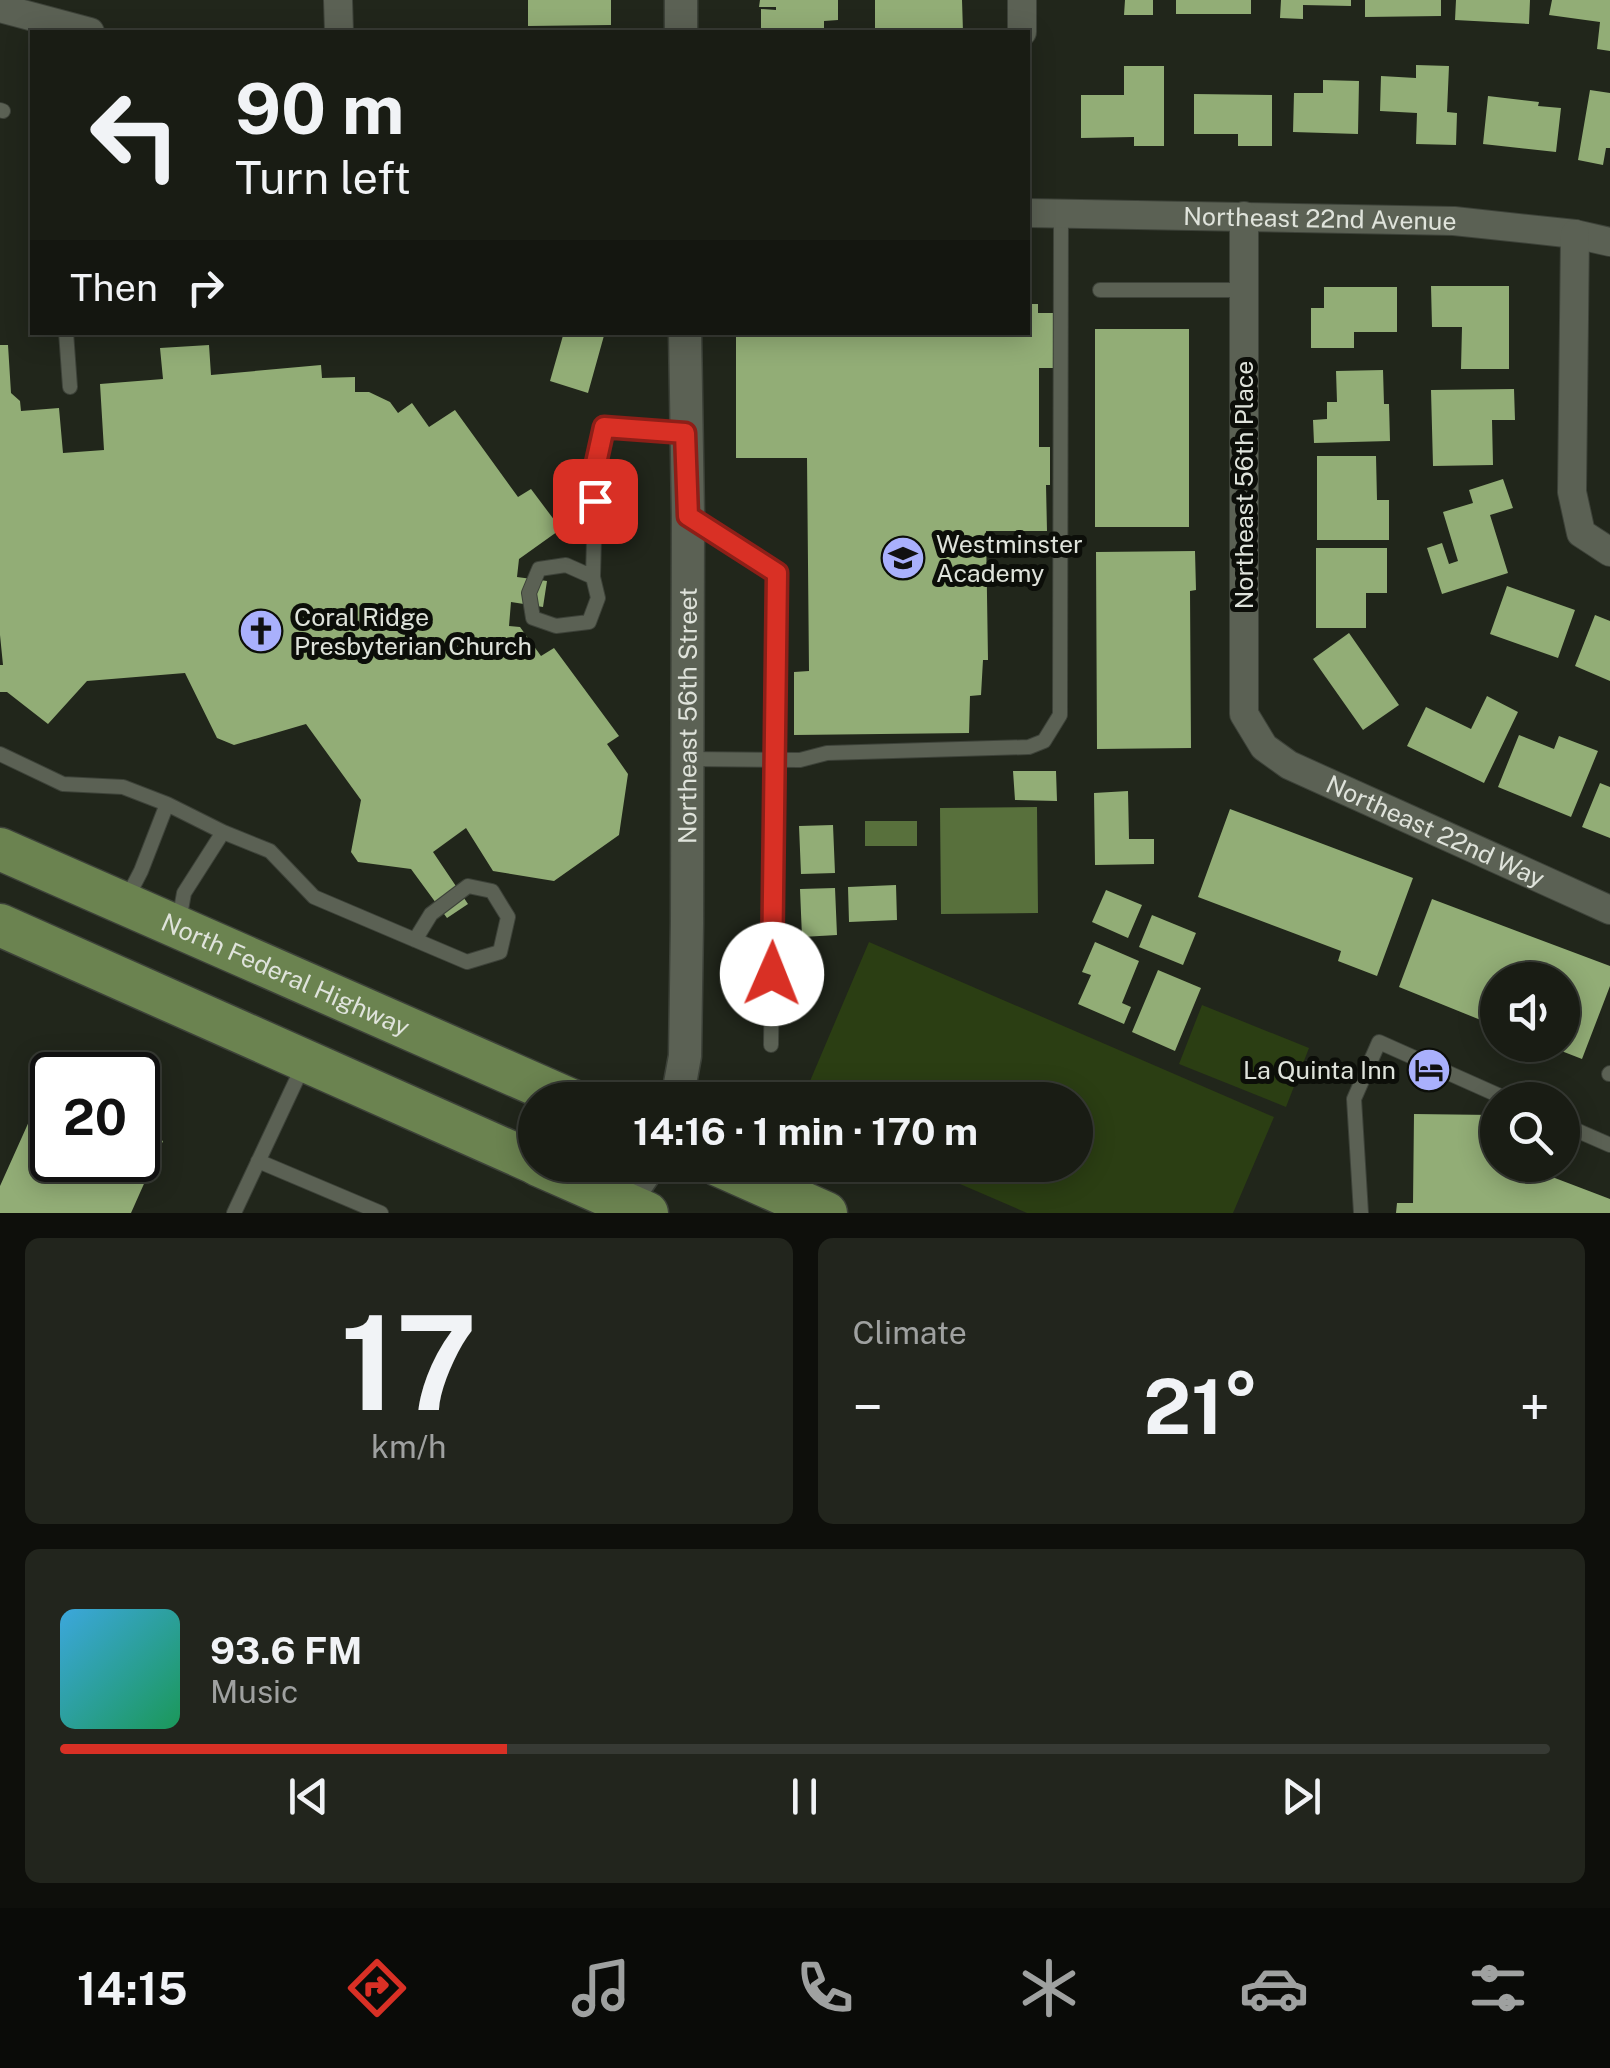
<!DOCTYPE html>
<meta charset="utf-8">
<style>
body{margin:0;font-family:"Public Sans",sans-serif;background:#22251d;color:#f1f3f6;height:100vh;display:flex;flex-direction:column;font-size:38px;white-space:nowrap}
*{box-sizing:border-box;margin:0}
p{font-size:32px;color:#9fa1a0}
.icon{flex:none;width:55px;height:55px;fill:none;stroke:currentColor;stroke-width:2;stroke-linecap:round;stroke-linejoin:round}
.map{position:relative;height:1213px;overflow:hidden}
.panel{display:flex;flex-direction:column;gap:25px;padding:25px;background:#0e0f0b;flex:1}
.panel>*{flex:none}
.guide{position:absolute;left:30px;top:30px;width:1000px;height:305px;border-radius:0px;box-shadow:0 5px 25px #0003,0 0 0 2px #373a34;background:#191c14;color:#f1f3f6;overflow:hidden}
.fabs{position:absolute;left:1480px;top:962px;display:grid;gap:20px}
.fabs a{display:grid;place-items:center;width:100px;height:100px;border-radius:50%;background:#191c14;box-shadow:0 5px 25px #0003,0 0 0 2px #373a34;font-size:50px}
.speed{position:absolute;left:30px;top:1052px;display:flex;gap:20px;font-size:50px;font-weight:700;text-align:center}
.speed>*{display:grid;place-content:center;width:130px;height:130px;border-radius:50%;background:#191c14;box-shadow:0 5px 25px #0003,0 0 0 2px #373a34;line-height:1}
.speed .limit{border:5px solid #111;border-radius:15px;background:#fff;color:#111}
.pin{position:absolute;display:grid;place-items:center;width:85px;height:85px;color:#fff;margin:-42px;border-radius:20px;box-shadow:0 5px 15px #0006}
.me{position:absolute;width:110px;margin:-55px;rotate:1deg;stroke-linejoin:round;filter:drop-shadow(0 0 8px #0008)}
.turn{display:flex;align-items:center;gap:35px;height:210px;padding:0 40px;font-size:45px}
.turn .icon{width:130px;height:130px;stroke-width:2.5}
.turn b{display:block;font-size:70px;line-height:85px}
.then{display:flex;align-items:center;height:95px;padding:0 40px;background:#0003;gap:20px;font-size:38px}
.big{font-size:75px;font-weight:700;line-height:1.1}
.panel .widget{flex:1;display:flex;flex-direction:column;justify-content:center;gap:15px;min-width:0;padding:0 35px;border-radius:15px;background:#22251d}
.panel .dial{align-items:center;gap:0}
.dial b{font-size:130px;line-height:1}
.song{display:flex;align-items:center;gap:30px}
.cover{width:120px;height:120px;border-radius:15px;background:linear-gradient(135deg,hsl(200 70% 55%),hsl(150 70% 35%))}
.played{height:10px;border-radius:5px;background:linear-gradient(90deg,#d93025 30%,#373a34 30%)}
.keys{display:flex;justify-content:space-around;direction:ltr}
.heat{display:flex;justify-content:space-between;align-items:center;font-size:55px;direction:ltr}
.panel .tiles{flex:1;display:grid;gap:25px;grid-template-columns:1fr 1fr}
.widget:last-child{grid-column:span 2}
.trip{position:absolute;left:518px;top:1082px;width:575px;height:100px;border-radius:50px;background:#191c14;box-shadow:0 5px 25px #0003,0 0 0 2px #373a34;font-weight:700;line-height:100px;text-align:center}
.tab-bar{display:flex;height:160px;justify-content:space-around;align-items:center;background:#0a0b08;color:#9fa1a0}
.tab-bar .icon{width:70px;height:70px}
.tab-bar .active{color:#d93025}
.tab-bar b{font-size:45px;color:#f1f3f6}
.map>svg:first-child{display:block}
.green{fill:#2b3e13}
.water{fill:#58703c}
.building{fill:#92ad76}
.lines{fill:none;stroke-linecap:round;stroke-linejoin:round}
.service-casing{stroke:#3d4239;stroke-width:16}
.minor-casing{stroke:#3d4239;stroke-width:30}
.tertiary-casing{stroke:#3d4239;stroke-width:35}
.primary-casing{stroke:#3d4239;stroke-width:45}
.service{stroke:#5b6154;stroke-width:14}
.minor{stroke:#5b6154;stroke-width:28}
.tertiary{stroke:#5b6154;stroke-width:32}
.primary{stroke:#6b8350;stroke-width:42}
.route-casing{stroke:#8d1f18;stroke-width:25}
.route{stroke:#d93025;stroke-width:18}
.labels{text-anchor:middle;stroke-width:10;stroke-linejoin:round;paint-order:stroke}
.street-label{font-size:25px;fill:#dfe3db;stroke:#0c0e09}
.poi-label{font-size:25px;fill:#dfe3db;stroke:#0c0e09;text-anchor:start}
</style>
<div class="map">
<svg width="1610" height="1213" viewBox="0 0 1610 1213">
<rect width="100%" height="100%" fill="#21261b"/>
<!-- green -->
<path class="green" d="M869 942 1274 1117 1233 1213H1027L916 1165H1075V1100H802Z
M1202 1005 1309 1048 1286 1107 1179 1064Z"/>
<!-- water -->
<path class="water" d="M1037 807 1038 913 941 914 940 808Z
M865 821H917V846H865Z"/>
<!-- building -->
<path class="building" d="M528 0H611V25L528 26Z
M760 0H838V20L824 21V32H761V9L776 10V7H759Z
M875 0H962L963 32H875Z
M1125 0H1153V15H1124Z
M1176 0H1251V14H1176Z
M1281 0H1351V6L1303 5V19L1280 18Z
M1365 0H1441V16L1365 17Z
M1456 0H1530L1529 24 1455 20Z
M1552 0H1610V51L1597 49 1600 22 1549 15Z
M1416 65 1449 66 1447 112 1457 113 1456 145 1416 144 1417 113 1380 111 1381 76 1416 78Z
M1124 66H1164V146H1134V137L1081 138V95H1124Z
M1323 80 1359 81 1358 134 1293 132 1294 93H1323Z
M1590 90 1610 93V148H1606L1603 165 1578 160Z
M1194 94 1272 95V146H1238V134H1194Z
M1488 96 1539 102 1538 106 1561 108 1556 152 1483 144Z
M1431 286H1509V369H1461L1462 327H1432Z
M1324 287H1397V332H1354V348H1311V308H1324Z
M1028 304H1038V313H1054V368H1039V447H1050V485H1046L1047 531H986L988 660H983L981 695 970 696 969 733 794 735V672L809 671 807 458H736V332H1028Z
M1095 329H1189V527H1095Z
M564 332H605L588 393 550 381Z
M0 345H8L11 393 20 401 21 411 59 408 63 453 104 450 100 384 163 379 160 348 209 345 211 375 321 365 322 378 355 377V392H369L390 402 398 413 412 403 429 427 455 410 518 497 531 489 561 529 519 559 517 577 547 581 543 607 511 602 509 626 520 627 541 656 554 648 619 736 607 744 628 774 619 835 554 881 493 871 466 828 433 852 468 904 447 918 411 869 358 862 351 852 361 800 306 724 234 745 217 738 185 673 87 681 48 724 7 692H0V665H3L0 635Z
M1383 370 1384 404H1389L1390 441 1314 443 1313 420 1327 419V402H1337L1336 371Z
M1514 389 1515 420H1492L1493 465 1433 466 1431 390Z
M1317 456H1376L1377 500H1389V540H1317Z
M1503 479 1513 508 1490 515 1508 573 1442 594 1427 548 1442 543 1449 564 1458 561 1443 512 1473 503 1469 490Z
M1316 548H1387V593H1366V628H1316Z
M1195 551 1196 590 1190 591 1191 748 1097 749 1096 552Z
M1507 586 1575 610 1558 658 1490 634Z
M1595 615 1610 621V681L1575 666Z
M1349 633 1399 705 1363 730 1313 659Z
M1487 696 1518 712 1484 783 1407 746 1426 707 1471 729Z
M1519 735 1554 749 1559 736 1598 751 1571 817 1498 787Z
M1013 771H1056L1057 801 1015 800Z
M1600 783 1610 787V838L1582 827Z
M1128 791 1129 839H1154V864L1095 865 1094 793Z
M1230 809 1413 878 1377 976 1338 961 1341 951 1198 897Z
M833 825 835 873 801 874 799 826Z
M896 885 897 920 849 922 848 887Z
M835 888 837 935 802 937 800 889Z
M1106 890 1142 905 1128 938 1092 922Z
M1432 899 1610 966V986L1582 1059 1546 1045H1562V980H1498V1027L1399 987Z
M1152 915 1196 933 1183 965 1139 947Z
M1095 942 1139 961 1122 1003 1131 1007 1124 1024 1078 1004 1091 975 1082 972Z
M1158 970 1201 988 1175 1051 1132 1032Z
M44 1088 52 1092V1160H138V1130L163 1141 131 1213H0V1186Z
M1414 1114 1493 1115 1492 1154 1498 1156V1165H1521L1610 1199V1213H1396L1397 1203H1413Z"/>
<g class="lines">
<!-- service casing -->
<g class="service-casing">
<path id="service" d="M0 110 3 111
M1100 290H1243
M66 332 70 387
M688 516 777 573 771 1045
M593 577 566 565 539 569 529 593 533 618 556 626 589 622 598 598 593 577 596 463 604 427 685 433
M0 754 63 784 123 787 167 804 223 832 270 851 314 897 467 962 500 952 508 917 492 891 468 886 431 914 415 940
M687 759 800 760 827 753 1029 747 1044 741 1060 715 1061 214
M126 900 141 871 167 804
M179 921 184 893 223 832
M1609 1074 1610 1073
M1562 1124 1610 1145
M258 1161 381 1213
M234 1213 303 1066
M1361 1213 1354 1099 1379 1042 1509 1100"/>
</g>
<!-- minor casing -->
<g class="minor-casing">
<g id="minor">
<path d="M338 0 339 32"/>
<path d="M0 8 90 32"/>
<path d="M1022 32V0"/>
<path id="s1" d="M1028 213 1454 221 1575 234 1610 242"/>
<path id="s2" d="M1244 216V714L1264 747 1289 765 1610 910"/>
<path d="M1575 234 1572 492 1581 533 1610 552"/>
</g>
</g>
<!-- tertiary casing -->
<g class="tertiary-casing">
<g id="tertiary">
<path d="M681 0V32"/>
<path id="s3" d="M677 1100 685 1056 687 923 688 516 685 332"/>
<path d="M624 1203 650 1165"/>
</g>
</g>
<!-- primary casing -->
<g class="primary-casing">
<g id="primary">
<path id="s4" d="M0 849 571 1100"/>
<path d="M0 925 535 1163"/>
<path d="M538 1165 647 1213"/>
<path d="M718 1165 826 1213"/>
</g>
</g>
<!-- service -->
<use href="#service" class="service"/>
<!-- minor -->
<use href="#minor" class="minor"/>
<!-- tertiary -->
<use href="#tertiary" class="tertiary"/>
<!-- primary -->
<use href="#primary" class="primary"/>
</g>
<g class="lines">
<!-- route casing -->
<g class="route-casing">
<path id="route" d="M595 501 596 463 604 427 685 433 688 516 777 573 772 974"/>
</g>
<!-- route -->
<use href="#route" class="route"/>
</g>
<!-- icons -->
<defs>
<g id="school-disc" transform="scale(2.25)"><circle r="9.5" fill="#a9b0fc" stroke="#0c0e09"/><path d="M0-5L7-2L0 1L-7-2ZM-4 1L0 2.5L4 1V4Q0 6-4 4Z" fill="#111"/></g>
<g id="church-disc" transform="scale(2.25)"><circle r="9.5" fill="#a9b0fc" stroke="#0c0e09"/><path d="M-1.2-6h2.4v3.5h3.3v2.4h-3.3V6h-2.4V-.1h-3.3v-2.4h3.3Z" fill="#111"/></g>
<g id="hotel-disc" transform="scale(2.25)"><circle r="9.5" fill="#a9b0fc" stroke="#0c0e09"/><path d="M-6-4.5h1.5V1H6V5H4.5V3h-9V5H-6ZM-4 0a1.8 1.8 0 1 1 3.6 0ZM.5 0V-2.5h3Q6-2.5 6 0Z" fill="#111"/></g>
</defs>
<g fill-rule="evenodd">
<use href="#school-disc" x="903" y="558"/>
<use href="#church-disc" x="261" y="631"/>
<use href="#hotel-disc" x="1429" y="1070"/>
</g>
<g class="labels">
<!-- street labels -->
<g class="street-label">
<text dy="9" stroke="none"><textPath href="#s1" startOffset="292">Northeast 22nd Avenue</textPath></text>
<text transform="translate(1244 485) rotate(-90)" y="9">Northeast 56th Place</text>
<text dy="9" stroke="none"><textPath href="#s3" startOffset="385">Northeast 56th Street</textPath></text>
<text dy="9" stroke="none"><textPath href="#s2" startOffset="728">Northeast 22nd Way</textPath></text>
<text dy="9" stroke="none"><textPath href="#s4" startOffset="312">North Federal Highway</textPath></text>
</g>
<!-- poi labels -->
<g class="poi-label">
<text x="936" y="553">Westminster<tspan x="936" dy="29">Academy</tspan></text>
<text x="294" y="626">Coral Ridge<tspan x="294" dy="29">Presbyterian Church</tspan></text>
<text x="1396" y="1079" text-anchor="end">La Quinta Inn</text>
</g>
</g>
</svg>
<div class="fabs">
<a><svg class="icon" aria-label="sound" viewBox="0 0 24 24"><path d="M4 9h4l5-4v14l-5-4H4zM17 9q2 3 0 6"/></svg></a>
<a><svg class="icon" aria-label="search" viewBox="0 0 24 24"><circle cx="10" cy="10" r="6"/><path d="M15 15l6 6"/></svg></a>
</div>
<div class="speed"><div class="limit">20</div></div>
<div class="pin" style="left:595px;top:501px;background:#d93025"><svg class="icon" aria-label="arrive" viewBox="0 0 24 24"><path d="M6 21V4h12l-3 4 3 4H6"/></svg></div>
<svg class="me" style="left:772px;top:974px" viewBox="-20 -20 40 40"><circle r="19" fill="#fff"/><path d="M0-13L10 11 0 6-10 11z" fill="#d93025"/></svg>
<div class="trip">14:16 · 1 min · 170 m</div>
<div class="guide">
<div class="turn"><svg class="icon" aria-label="left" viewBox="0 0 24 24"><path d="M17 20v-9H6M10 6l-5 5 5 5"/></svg><div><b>90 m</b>Turn left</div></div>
<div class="then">Then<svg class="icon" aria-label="right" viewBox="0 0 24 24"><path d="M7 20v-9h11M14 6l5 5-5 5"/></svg></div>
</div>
</div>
<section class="panel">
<div class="tiles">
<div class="widget dial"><b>17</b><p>km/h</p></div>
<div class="widget"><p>Climate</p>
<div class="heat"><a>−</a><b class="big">21°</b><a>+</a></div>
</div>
<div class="widget">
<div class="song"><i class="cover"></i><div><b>93.6 FM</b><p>Music</p></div></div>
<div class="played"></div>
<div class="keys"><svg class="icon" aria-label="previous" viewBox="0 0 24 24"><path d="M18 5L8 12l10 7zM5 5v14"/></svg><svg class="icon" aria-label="pause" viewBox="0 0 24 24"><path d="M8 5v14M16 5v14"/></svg><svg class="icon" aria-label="next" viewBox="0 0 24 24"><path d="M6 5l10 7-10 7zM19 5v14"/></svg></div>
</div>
</div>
</section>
<nav class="tab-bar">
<b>14:15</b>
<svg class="icon active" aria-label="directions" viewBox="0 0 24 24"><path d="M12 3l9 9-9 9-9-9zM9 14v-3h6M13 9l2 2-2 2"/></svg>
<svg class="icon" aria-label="music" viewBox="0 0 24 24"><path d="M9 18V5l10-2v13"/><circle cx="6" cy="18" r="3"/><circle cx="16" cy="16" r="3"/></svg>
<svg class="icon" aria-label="phone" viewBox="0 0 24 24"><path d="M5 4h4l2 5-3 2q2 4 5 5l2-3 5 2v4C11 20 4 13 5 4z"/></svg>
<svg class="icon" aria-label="climate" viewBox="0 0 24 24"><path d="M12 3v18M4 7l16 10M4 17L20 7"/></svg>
<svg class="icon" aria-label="car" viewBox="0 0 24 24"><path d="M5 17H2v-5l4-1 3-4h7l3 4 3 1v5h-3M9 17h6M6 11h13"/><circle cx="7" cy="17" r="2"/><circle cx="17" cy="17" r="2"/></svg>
<svg class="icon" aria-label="filters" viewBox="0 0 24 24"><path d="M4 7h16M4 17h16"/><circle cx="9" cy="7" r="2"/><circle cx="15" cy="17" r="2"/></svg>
</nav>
